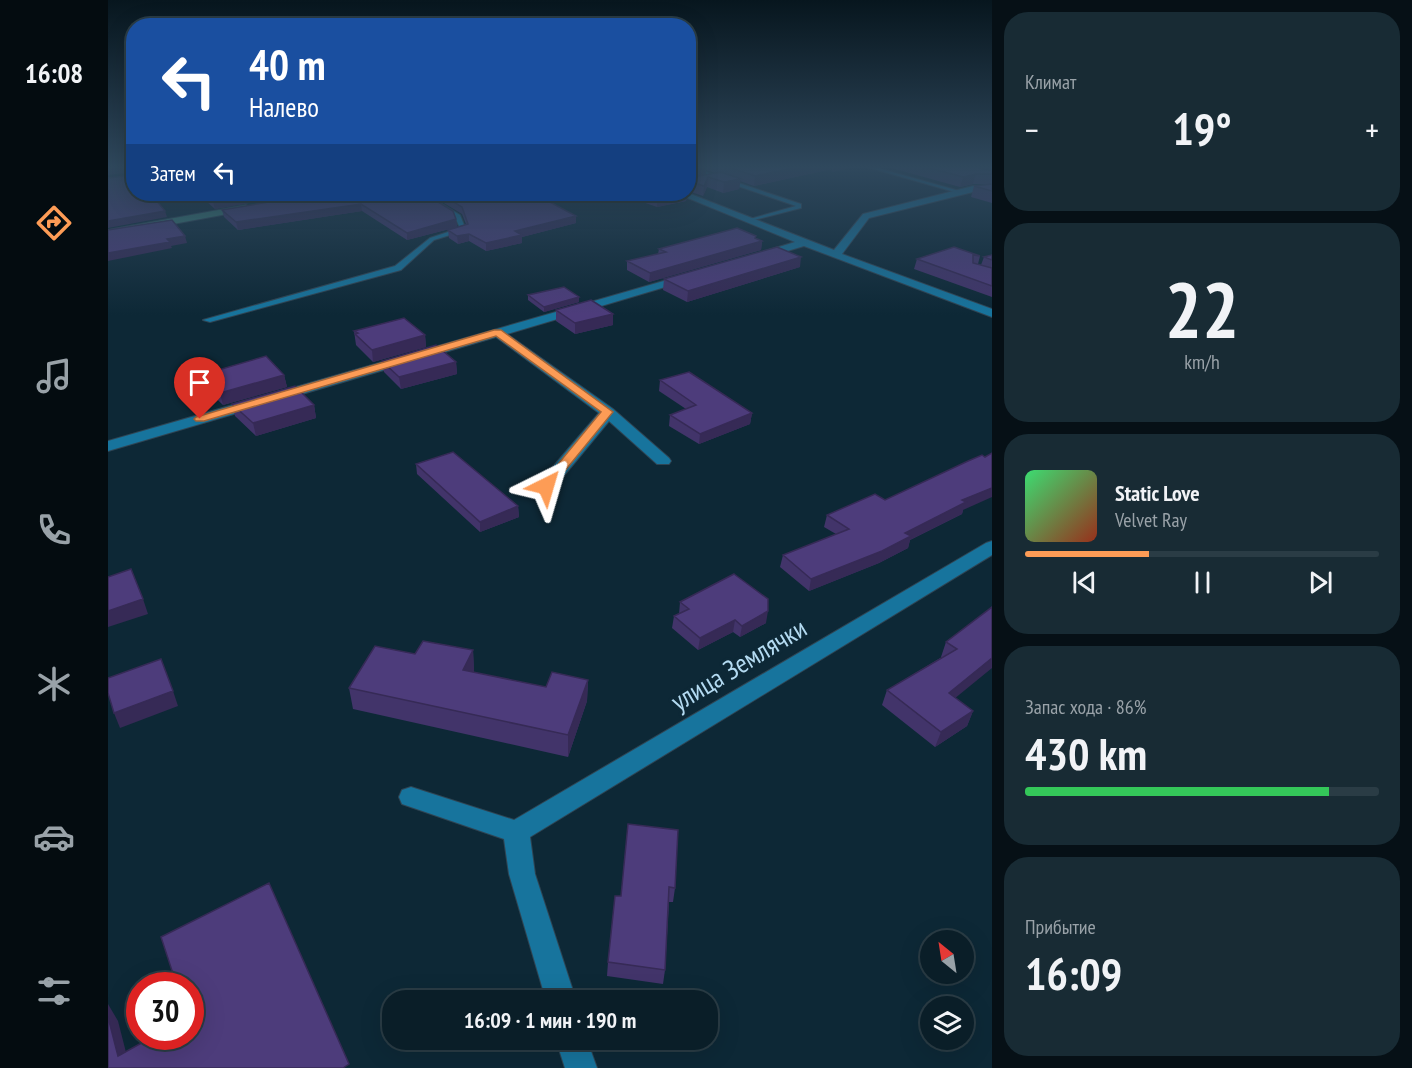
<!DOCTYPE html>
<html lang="ru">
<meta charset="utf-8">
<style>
body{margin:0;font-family:"PT Sans Narrow",sans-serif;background:#182b34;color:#f1f3f6;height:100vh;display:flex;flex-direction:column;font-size:22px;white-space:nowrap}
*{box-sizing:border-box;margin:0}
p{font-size:20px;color:#99a2a8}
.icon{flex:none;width:33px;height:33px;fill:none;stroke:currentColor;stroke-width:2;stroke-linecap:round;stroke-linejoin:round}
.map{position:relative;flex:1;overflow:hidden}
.panel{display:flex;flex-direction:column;gap:12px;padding:12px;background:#061016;width:420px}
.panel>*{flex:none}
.banner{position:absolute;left:18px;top:18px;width:570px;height:183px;border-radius:24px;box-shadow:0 6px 24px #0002,0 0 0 2px #2a3c45;background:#1a4fa0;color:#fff;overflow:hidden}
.needle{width:39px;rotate:330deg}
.buttons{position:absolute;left:812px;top:930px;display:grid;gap:12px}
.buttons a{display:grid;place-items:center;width:54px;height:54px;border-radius:50%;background:#0a1e28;box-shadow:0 6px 24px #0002,0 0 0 2px #2a3c45;font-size:30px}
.speed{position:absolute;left:18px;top:972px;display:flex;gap:12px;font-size:30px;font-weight:700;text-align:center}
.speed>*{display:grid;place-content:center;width:78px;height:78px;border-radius:50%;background:#0a1e28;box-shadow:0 6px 24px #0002,0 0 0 2px #2a3c45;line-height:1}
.speed .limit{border:9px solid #d22;background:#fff;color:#111}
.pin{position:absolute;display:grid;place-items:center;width:51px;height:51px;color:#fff;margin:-62px -26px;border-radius:50% 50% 50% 0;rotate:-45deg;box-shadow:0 0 6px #0007}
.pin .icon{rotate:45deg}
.me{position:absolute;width:66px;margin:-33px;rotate:40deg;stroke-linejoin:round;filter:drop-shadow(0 0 4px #0008)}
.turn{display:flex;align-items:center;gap:21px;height:126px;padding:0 24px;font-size:27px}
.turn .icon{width:78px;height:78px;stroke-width:2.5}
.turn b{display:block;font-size:42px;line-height:51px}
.then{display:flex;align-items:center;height:57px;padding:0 24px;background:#0003;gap:12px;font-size:22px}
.big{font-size:45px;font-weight:700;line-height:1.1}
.panel .widget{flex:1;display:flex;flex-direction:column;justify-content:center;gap:9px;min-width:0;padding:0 21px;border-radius:24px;background:#182b34}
.panel .dial{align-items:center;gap:0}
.dial b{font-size:78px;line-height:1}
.song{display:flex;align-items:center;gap:18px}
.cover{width:72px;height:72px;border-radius:9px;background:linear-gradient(135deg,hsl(140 70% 55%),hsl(10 70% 35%))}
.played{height:6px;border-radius:3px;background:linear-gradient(90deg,#fd9c56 35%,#2a3c45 35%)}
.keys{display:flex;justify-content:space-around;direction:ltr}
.heat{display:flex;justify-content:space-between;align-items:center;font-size:33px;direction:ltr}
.charge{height:9px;border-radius:4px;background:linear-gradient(90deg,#34c759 86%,#2a3c45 0)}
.trip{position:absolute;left:274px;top:990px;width:336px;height:60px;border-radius:24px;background:#0a1e28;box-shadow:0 6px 24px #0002,0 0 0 2px #2a3c45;font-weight:700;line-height:60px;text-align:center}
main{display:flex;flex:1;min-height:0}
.tab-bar{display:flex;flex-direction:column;width:108px;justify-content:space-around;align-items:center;background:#040c10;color:#99a2a8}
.tab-bar .icon{width:42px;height:42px}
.tab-bar .selected{color:#fd9c56}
.tab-bar b{font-size:27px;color:#f1f3f6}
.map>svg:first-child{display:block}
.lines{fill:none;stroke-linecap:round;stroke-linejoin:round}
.lane-casing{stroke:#2f4554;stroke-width:2}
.street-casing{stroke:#2f4554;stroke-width:2}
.secondary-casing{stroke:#2f4554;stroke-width:2}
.lane{fill:#17749d;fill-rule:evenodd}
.street{fill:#17749d;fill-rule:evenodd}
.secondary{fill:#3c8076;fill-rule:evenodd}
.wall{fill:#42346a;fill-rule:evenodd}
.shaded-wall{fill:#362a56}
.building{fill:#4d3c7b;stroke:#362a56;stroke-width:1.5}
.route{fill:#fd9c56;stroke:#a46538;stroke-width:1.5}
.labels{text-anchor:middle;stroke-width:6;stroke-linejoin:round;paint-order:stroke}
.near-street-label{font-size:27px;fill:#b3daf1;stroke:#0d2836}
</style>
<main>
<nav class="tab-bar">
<b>16:08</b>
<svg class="icon selected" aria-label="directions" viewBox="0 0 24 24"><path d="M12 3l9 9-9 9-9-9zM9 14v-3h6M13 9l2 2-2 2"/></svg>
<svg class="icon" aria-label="music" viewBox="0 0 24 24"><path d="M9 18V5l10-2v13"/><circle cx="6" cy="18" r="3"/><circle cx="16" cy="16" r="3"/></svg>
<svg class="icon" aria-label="phone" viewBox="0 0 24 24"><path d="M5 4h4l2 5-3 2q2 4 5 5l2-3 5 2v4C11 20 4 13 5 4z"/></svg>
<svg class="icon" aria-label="climate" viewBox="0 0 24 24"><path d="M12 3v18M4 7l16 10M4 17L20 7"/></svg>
<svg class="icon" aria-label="car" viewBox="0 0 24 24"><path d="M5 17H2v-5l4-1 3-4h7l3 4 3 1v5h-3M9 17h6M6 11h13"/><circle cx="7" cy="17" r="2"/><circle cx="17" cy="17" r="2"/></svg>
<svg class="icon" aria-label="filters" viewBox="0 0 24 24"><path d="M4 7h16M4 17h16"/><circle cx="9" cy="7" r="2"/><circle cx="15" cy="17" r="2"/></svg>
</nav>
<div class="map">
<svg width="884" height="1068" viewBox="0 0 884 1068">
<rect width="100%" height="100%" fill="#0d2836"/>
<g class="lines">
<!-- lane casing -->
<g class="lane-casing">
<path id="lane" d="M580 166 693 204V208L642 221V219L688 206 580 169Z
M755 166H763L855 192 850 193Z
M312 194H318L352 215 358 230 326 240 293 270 102 322 95 320 287 266 322 238 352 228 347 217Z"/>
</g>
<!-- street casing -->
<g class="street-casing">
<path id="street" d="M865 186H884V192H865L761 218 734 254 884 309V317L696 246 656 258H648V254L687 242 570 194 580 193 726 250 755 214Z
M580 274 586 277 584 279 399 334 505 409 561 458 563 461 561 464H549L501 421 444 490H432L430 486 432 482 491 413 388 337 0 451V441Z
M884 541V555L422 837 427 874 468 1000H438L401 874 396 839 294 804 291 797 294 790 303 787 406 820 878 543Z
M448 1040H479L489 1068H457Z"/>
</g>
<!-- secondary casing -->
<g class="secondary-casing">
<path id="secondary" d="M138 205 143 208 141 210 0 236V230Z"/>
</g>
<!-- lane -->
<use href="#lane" class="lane"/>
<!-- street -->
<use href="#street" class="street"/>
<!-- secondary -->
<use href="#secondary" class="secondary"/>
</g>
<!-- wall -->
<path class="wall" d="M580 166H750L724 172V169L646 186 632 181 631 189 615 193 599 187 595 196 580 191ZM598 170 608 173 598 175Z
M776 166H884V184H865L852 187Z
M884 184V203L863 197 866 186Z
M90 194H192L107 209Z
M207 194 348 219 349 227 299 240 254 211 130 230 116 217 114 210Z
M321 194H427L468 223 414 237V243L378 251 361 241 350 244 341 238 340 230 358 224 354 214Z
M511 194H579L578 201 549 207Z
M648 236 647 238 654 241 653 250 541 282 519 270V261L550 254 551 249Z
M846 247 872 256 870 264 873 265 876 257 884 255V297L806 269 809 259Z
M692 267 579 302 555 290 556 279Z
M420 295 471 297V302L436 312 420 300Z
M448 310 505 325 467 334 448 321Z
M246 331 317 335 318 347 265 362 248 345Z
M274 361 348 362 349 374 293 389 276 372Z
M93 375H176L179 387 115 405 96 387Z
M552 380 644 413 642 424 591 444 561 426 562 415 578 409 551 391Z
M124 404 206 405 208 418 148 436 127 416Z
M308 464 410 506 411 517 372 532 309 474Z
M777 500 855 510 854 514 802 540 800 548 771 563 701 591 672 567 675 555 728 534 716 527 719 515Z
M572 602 658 623 632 637 625 632 590 650 564 628 566 616 571 614Z
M884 607 847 698 865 711 859 726 827 747 774 705 779 690 834 657H833L838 642Z
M365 650 366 673 438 687 480 680 479 701 460 757 245 709 241 688 307 654Z
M520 824 567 888 565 902H561L557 970 555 984 499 976 500 962 513 896Z"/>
<!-- shaded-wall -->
<path class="shaded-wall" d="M22 166 24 172 0 175V169Z
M694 166H724V169L646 186 647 176Z
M726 166H750L724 172Z
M598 167 597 177 582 181 580 191V171Z
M868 174 865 184 852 187 855 177Z
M600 177 599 187 595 196 596 186Z
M633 179 631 189 615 193 616 182Z
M152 194H192L107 209 105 202Z
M564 194H579L578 201 549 207V197Z
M253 204 254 211 130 230 128 222Z
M57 211 59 217 0 228V221Z
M468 216V223L414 237V243L378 251V243L407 231Z
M348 219 349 227 299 240V233Z
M361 234V241L350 244 349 236Z
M77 236 79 243 63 246 64 248 0 261V253L59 239Z
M648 236 647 243 654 241 653 250 541 282 542 273Z
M693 257 692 267 579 302 580 291Z
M471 297V302L436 312V307Z
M505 314V325L467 334V323Z
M317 335 318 347 265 362 264 350Z
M348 362 349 374 293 389 291 377Z
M176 375 179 387 115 405 112 393Z
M206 405 208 418 148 436 145 423Z
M644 413 642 424 591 444 592 434Z
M884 488V497L855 510 854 514 802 540 800 548 771 563 701 591 703 579 797 533 854 500Z
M410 506 411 517 372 532V522Z
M35 599 40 614 0 627V611Z
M660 611 658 623 632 637 634 626Z
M627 620 625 632 590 650 592 638Z
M365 650 366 671 357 692 355 670Z
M884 658V668L835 708 841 693Z
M480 680 479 701 460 757V735Z
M65 691 70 706 12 728 6 713Z
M865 711 859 726 827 747 833 732Z
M0 1004 10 1021 22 1068 10 1056 0 1017Z"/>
<!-- building -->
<path class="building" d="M0 166H22L0 169Z
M580 166H593L598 167 580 171Z
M617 166H694L647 176Z
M814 166H864L884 171V174H868L855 177Z
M613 172 633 179 616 182 600 177 596 186 580 181V178Z
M26 174V194H43L57 211 0 221V178L25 175Z
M884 184V191L866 186Z
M96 194H152L105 202Z
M207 194H317L345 211 348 219 299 233 253 204 128 222 114 210Z
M332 194H427L468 216 407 231 414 235 378 243 361 234 349 236 340 230 360 224 354 207Z
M541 194H564L549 197Z
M64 220 77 236 59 239 62 242 0 253V230Z
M629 228 648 236 647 238 654 241 542 273 519 261 558 252 551 249Z
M669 247 693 257 580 291 556 279Z
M846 247 872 256 865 255V263L884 268V286L809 259Z
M884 255V260L876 257Z
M456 287 471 297 436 307 420 295Z
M483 300 505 314 467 323 448 310Z
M296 318 317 335 264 350 247 334 250 333 246 331Z
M328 345 348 362 291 377 274 361Z
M158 356 176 375 112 393 93 375Z
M581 372 644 413 592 434 562 415 588 405 552 380Z
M187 386 206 405 145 423 124 404Z
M345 452 410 506 372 522 308 464Z
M884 453V488L854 500 858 502 797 533 803 536 774 551 703 579 675 555 741 529 719 515 767 494 777 500 860 461 874 455 877 457Z
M23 569 35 599 0 611V577Z
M626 574 660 599V611L634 626 627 620 592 638 566 616 581 609 572 602Z
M884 607V658L841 693 865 711 833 732 779 690 849 649 838 642Z
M315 641 365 650 355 670 438 687 444 672 480 680 460 735 241 688 267 646 307 654Z
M53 659 65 691 6 713 0 693V678Z
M520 824 570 830 567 888 561 887 557 970 500 962 507 896H513Z
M161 883 241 1064 235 1068H0V1017L10 1056 46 1036H82V986H69L53 937Z"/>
<!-- sky -->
<linearGradient id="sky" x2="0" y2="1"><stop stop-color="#07161e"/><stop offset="0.53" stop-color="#2f485d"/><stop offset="1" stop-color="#2f485d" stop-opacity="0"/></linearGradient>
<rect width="884" height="315" fill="url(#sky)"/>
<!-- route -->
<path class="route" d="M386 330H393L505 412 442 489H434L432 486 493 412 388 336 96 421H88L86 419 88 417Z"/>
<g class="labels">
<!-- near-street labels -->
<g class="near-street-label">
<text transform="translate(631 665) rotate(-31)" y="9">улица Землячки</text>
</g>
</g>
</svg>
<div class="buttons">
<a><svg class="needle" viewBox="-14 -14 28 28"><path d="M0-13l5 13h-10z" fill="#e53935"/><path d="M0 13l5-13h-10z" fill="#99a2a8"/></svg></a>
<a><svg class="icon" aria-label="layers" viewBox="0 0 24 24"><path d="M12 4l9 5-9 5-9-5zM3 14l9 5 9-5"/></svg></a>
</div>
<div class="speed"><div class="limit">30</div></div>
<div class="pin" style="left:92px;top:419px;background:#d93025"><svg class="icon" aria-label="arrive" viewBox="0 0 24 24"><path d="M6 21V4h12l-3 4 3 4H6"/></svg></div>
<svg class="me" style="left:438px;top:486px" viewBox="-20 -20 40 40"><path d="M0-17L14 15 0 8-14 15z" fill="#fd9c56" stroke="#fff" stroke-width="4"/></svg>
<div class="trip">16:09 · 1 мин · 190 m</div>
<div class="banner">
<div class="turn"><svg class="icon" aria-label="left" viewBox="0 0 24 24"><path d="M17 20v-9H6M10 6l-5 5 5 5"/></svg><div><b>40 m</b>Налево</div></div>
<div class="then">Затем<svg class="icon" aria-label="left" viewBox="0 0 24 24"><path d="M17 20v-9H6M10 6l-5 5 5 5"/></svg></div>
</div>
</div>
<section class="panel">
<div class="widget"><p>Климат</p>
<div class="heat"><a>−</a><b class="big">19°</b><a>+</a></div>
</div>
<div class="widget dial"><b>22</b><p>km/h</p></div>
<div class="widget">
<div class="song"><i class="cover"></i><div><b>Static Love</b><p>Velvet Ray</p></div></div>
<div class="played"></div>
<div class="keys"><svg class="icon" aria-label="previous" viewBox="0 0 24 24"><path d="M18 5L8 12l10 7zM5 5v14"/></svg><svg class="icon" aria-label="pause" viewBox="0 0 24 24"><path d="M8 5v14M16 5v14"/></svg><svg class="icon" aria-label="next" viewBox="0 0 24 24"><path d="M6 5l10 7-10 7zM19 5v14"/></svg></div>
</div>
<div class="widget"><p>Запас хода · 86%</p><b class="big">430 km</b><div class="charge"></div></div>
<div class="widget"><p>Прибытие</p><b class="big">16:09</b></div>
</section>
</main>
